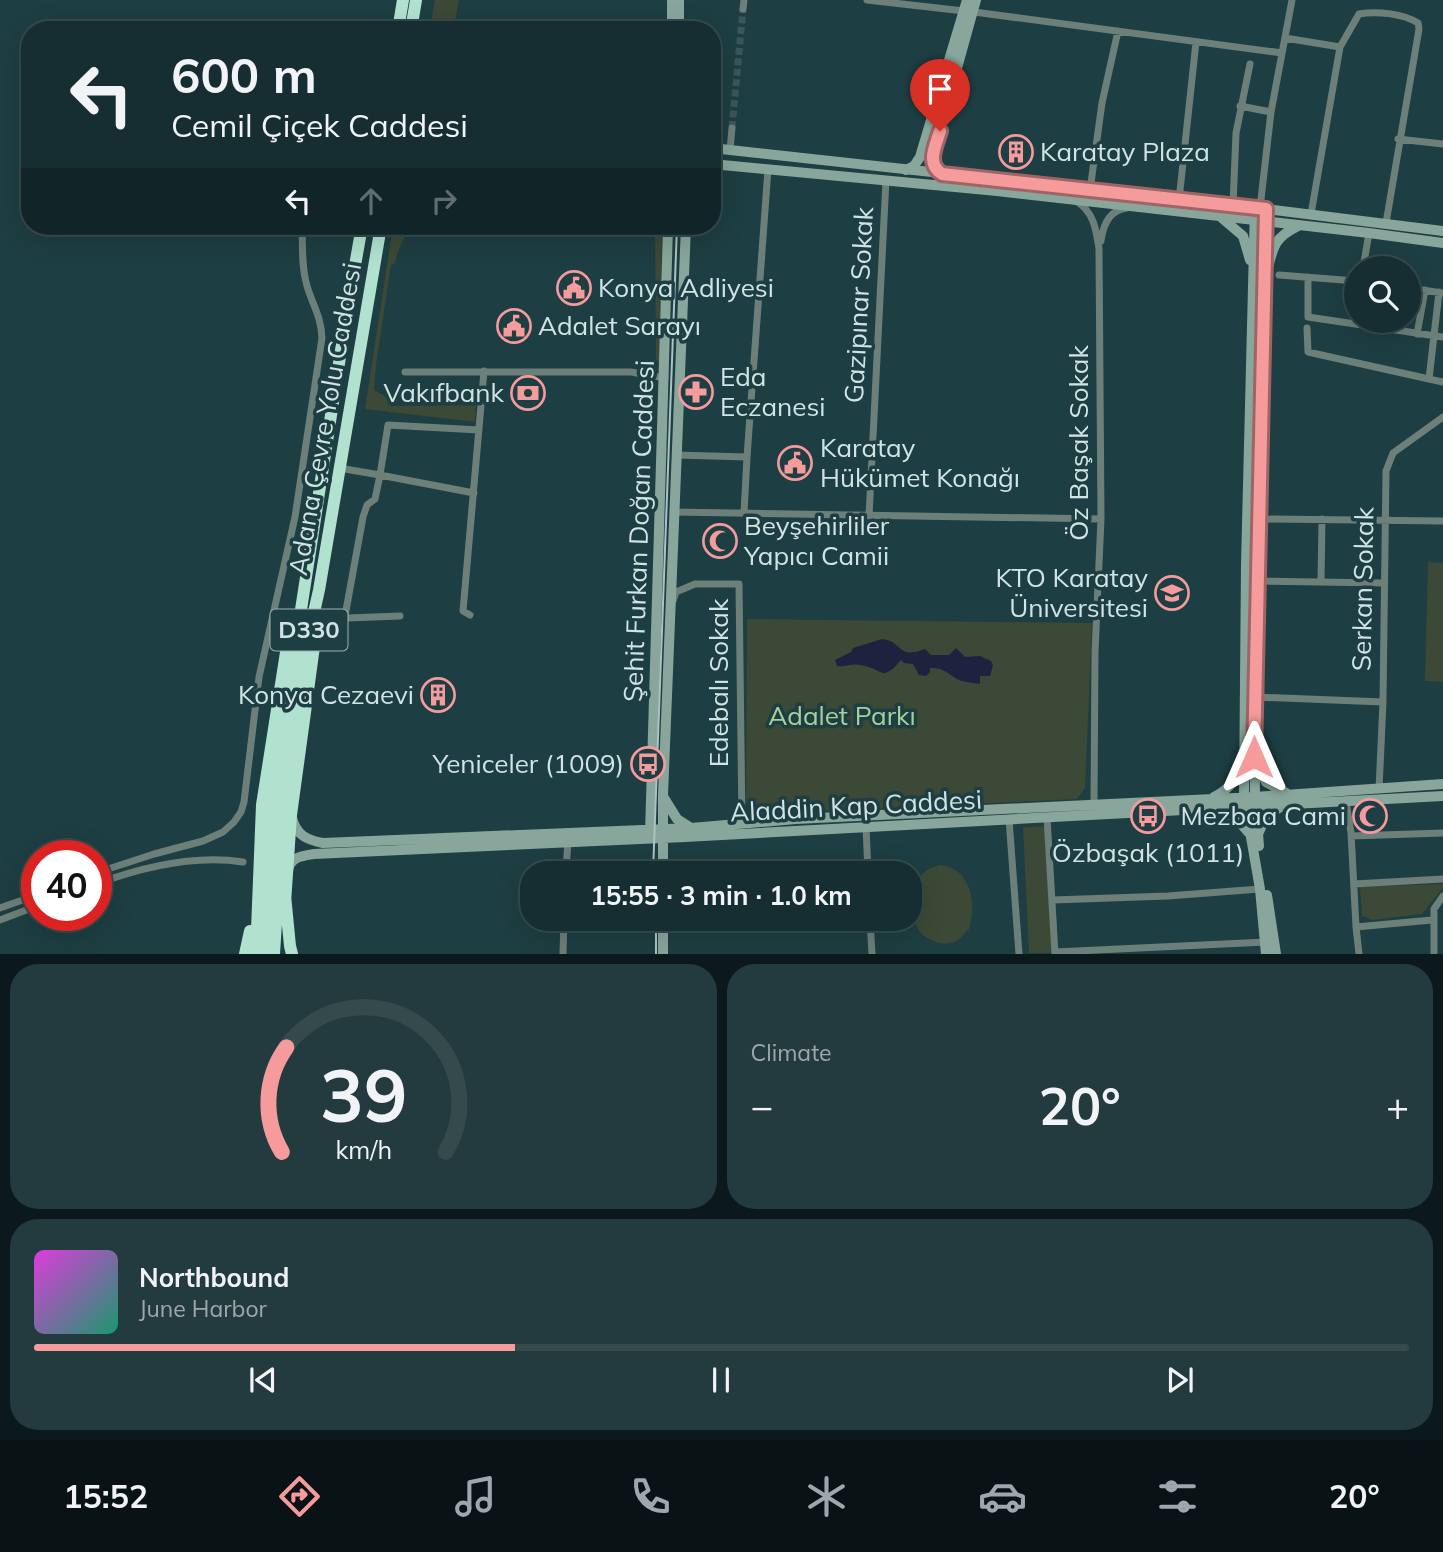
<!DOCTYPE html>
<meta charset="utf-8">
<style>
body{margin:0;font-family:Mulish,sans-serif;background:#233a3e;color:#f1f3f6;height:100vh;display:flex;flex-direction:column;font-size:26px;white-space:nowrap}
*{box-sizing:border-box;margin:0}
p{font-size:23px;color:#9ea8ac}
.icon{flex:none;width:38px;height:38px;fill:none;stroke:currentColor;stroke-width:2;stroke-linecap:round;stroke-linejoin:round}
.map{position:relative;height:954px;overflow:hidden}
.drawer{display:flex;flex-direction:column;gap:10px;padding:10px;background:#0c191c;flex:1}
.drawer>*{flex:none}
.hud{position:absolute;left:21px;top:21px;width:700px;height:214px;border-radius:28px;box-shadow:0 7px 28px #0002,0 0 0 2px #354a4d;background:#162e32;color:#f1f3f6;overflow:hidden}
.tools{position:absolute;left:1344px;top:256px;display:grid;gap:14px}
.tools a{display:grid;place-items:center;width:77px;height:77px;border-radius:50%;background:#162e32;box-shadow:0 7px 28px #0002,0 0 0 2px #354a4d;font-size:35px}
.speed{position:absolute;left:21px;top:840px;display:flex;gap:14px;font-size:35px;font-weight:700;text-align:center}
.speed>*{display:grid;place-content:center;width:91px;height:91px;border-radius:50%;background:#162e32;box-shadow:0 7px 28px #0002,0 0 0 2px #354a4d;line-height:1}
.speed .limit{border:10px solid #d22;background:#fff;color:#111}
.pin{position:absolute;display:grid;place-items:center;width:60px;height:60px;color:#fff;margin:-72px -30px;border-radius:50% 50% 50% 0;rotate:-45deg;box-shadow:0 0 7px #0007}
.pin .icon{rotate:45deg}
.me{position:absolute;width:77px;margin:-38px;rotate:0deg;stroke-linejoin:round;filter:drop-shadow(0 0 5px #0008)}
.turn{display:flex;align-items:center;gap:24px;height:147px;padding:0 35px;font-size:32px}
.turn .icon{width:91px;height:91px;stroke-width:2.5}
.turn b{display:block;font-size:49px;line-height:60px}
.lanes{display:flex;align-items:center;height:66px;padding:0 35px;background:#0003;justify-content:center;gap:35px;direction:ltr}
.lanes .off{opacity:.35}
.big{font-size:52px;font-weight:700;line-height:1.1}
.drawer .widget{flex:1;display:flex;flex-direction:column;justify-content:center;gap:10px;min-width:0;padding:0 24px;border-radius:28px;background:#233a3e}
.drawer .dial{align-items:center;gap:0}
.dial svg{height:182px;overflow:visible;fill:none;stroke:#354a4d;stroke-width:7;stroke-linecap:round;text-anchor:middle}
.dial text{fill:#f1f3f6;stroke:none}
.song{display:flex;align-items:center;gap:21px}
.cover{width:84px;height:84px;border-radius:10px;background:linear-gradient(135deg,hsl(300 70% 55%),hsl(160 70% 35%))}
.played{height:7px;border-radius:4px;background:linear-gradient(90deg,#f59b9c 35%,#354a4d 35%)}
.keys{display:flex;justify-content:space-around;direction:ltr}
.heat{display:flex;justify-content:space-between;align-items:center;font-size:38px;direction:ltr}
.drawer .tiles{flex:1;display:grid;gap:10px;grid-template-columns:1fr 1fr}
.widget:last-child{grid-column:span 2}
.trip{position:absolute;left:520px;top:861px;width:402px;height:70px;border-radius:28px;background:#162e32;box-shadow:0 7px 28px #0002,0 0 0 2px #354a4d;font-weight:700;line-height:70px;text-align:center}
.tabs{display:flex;height:112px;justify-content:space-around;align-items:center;background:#091214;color:#9ea8ac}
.tabs .icon{width:49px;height:49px}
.tabs .current{color:#f59b9c}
.tabs b{font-size:32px;color:#f1f3f6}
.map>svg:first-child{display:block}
.green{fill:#3c4936}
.water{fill:#1d223f}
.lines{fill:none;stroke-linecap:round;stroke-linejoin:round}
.street-tunnel{stroke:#38575a;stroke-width:7;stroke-dasharray:7 3.5;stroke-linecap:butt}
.street{stroke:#6c7f78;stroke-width:7}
.secondary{stroke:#88a69b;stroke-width:10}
.highway{stroke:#b1e1cf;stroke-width:12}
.tram{stroke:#acc2c4;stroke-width:2}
.route-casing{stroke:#9f6565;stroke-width:18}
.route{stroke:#f59b9c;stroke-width:12}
.labels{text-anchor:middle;stroke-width:7;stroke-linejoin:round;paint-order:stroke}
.shield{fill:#1d3e42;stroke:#9bb2b4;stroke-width:2}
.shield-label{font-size:24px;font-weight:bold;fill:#d1e3e5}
.poi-label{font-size:26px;fill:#d1e3e5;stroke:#1d3e42;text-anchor:start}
.street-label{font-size:26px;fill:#d1e3e5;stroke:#1d3e42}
.park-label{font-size:26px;fill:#aad099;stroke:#1d3e42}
</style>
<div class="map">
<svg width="1443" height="954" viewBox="0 0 1443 954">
<rect width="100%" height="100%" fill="#1d3e42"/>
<!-- green -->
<path class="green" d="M435 0H459L454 26 431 22Z
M393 226H407C405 241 397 249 395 263L391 265 376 365 374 390 390 399 391 406 476 405 475 422 365 409Z
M655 226H662L660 362H656Z
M1428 562 1443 563V682L1425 681Z
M747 619 1092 623 1085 788 1077 799 762 814 752 811 746 801Z
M1047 826 1052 953H1029L1023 827Z
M940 865C971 868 977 903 969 929 964 934 959 941 951 943 939 946 922 938 917 927 913 915 913 899 913 887 920 875 926 868 940 865Z
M1443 884V888L1422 914 1373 920 1362 916 1360 887Z"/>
<!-- water -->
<path class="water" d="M882 639C904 642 897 660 925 649L931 655H949L956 648 965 657 980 656 991 661 993 665 990 676H980V684C974 683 962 682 957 679 947 673 943 667 930 668V672L926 676 919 675 913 664 904 663 901 660C881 683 884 669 861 665 852 663 845 667 837 666L835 660 851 652 853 648Z"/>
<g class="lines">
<!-- street-tunnel -->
<path class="street-tunnel" d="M732 128 743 9"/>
<!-- street -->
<path class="street" d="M867 0 964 11
M743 9 744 0
M974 12 1282 53
M1285 38 1340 47
M1240 106 1271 112
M1398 139 1443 144
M730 150 732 128
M1090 190 1102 103 1118 31
M1179 200 1196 42
M1076 201C1094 212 1096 229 1099 249L1101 519 1095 652 1094 804
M1233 205 1236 133 1250 64
M1260 208 1271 112 1292 0
M1311 214 1340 47 1359 14C1376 11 1402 13 1418 23L1419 29 1386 223
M1101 241C1103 225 1109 210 1127 208
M1363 268 1369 233
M1279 275 1356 281
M1308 277V317L1443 337
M1409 288 1443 293
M1439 292 1429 379 1443 382
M1307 328 1308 352 1429 379
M1417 334 1425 290
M405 372H631L665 378
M676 455 747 457 768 169
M339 468 380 475 375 499 367 505 363 517 345 616 347 618 400 616
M474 493 380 475 388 425 479 430
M673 512 1101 519
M744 513 747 457
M869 516 886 180
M1259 519 1443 521
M1258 581 1384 583
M1321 582 1322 519
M673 601 676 592 695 584H739L742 824
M470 615 463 611 484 371
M1254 697 1383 702
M1379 789 1383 702 1386 471 1393 453 1443 417
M1346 802 1351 833 1356 927 1432 920
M1047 817 1055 954
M1009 819 1019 954
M866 826 868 873
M1351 836 1443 833
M96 873 154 854 203 841 223 832 234 822 241 812 244 802 259 677 295 517 322 338C321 316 313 306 307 286 301 266 303 246 302 226
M566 873 568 839
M96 884C142 867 194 854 243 862
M1354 884 1443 879
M1053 900 1168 896 1260 889
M0 908 37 895
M870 919 872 954
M0 920 37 906
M1356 927 1359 954
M1055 952 1266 942
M563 954 564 919
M1434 954V909L1443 896"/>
<!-- secondary -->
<path class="secondary" d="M672 30V0
M679 30V0
M712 148 1233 205 1443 231
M712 164 997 191 1369 233 1443 243
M906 170 914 166 920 157 967 0
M942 174 933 164V154L976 0
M1255 208 1246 564 1244 797 1260 889 1266 954
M1223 219 1243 236 1250 260
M1268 267C1274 244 1276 237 1298 226
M1256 763 1266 782 1286 793
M1214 797C1228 790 1237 780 1242 765
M664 798 677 819 691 828
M1220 811 1235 817 1249 833
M292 818C296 835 307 840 323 843L691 828 796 819 1255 797 1443 784
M1259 832 1267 814 1279 808
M650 834 668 226
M1259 846 1255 797 1254 697 1266 209
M288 871C290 857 302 856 314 854L685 837 1443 796
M663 873V795L686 226
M1267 895 1276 954
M663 919V954"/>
<!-- highway -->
<path class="highway" d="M398 30 403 0
M411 30 416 0
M285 895 290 946 292 954
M285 903 291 815 316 632
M245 954 250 931
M256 954 262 805 287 646
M265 954 273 805 290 681 348 305 362 226
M274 954 285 784 303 661 319 590 381 226"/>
<!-- tram -->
<path class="tram" d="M653 873 677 226
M656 954V919"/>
</g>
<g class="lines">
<!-- route casing -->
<g class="route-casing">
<path id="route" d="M940 131C935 147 926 164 942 174L1266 209 1254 757"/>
</g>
<!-- route -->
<use href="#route" class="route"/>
</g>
<!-- icons -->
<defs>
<g id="building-ring" transform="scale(1.75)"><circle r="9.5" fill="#1d3e42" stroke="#f59b9c" stroke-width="1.5"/><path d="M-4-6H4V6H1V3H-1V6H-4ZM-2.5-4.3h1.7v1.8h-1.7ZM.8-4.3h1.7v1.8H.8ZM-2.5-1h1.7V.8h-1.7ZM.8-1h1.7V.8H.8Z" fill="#f59b9c"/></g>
<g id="civic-ring" transform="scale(1.75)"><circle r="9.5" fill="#1d3e42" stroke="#f59b9c" stroke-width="1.5"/><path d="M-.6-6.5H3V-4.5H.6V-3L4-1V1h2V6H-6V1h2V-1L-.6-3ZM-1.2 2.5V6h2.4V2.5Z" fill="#f59b9c"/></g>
<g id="pharmacy-ring" transform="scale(1.75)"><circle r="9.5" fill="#1d3e42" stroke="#f59b9c" stroke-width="1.5"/><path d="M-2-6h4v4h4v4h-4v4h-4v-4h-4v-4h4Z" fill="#f59b9c"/></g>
<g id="bank-ring" transform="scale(1.75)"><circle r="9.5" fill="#1d3e42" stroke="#f59b9c" stroke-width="1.5"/><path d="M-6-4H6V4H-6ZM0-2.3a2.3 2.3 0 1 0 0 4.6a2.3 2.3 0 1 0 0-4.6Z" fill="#f59b9c"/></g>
<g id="mosque-ring" transform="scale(1.75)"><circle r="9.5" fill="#1d3e42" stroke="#f59b9c" stroke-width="1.5"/><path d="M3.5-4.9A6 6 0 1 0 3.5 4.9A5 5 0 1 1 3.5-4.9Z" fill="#f59b9c"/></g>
<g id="university-ring" transform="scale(1.75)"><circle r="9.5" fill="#1d3e42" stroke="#f59b9c" stroke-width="1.5"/><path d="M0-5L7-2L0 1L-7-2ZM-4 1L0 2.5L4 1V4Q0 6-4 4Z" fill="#f59b9c"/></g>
<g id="bus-ring" transform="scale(1.75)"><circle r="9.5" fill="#1d3e42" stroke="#f59b9c" stroke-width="1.5"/><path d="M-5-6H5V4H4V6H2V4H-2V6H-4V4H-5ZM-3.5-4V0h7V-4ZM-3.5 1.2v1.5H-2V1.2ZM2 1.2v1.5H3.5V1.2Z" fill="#f59b9c"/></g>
</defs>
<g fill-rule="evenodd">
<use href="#building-ring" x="1016" y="152"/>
<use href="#civic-ring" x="574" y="288"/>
<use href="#civic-ring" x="514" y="326"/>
<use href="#pharmacy-ring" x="696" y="392"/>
<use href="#bank-ring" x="528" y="393"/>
<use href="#civic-ring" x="795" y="463"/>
<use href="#mosque-ring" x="720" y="541"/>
<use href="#university-ring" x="1172" y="593"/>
<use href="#building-ring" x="438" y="695"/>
<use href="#bus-ring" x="648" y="764"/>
<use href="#bus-ring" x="1148" y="816"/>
<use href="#mosque-ring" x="1370" y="816"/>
</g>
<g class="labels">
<!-- shield labels -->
<rect class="shield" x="270.5" y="609.5" width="77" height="41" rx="5"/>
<g class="shield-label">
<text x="309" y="638">D330</text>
</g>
<!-- poi labels -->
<g class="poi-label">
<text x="1040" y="161">Karatay Plaza</text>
<text x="598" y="297">Konya Adliyesi</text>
<text x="538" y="335">Adalet Sarayı</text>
<text x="720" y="386">Eda<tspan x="720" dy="30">Eczanesi</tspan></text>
<text x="504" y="402" text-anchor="end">Vakıfbank</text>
<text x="820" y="457">Karatay<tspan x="820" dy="30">Hükümet Konağı</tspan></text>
<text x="744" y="535">Beyşehirliler<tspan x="744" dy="30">Yapıcı Camii</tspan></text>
<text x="1148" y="587" text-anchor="end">KTO Karatay<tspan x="1148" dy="30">Üniversitesi</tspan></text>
<text x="414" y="704" text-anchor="end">Konya Cezaevi</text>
<text x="624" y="773" text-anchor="end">Yeniceler (1009)</text>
<text x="1346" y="825" text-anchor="end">Mezbaa Cami</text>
<text x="1148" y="862" text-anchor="middle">Özbaşak (1011)</text>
</g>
<!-- street labels -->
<g class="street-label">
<text transform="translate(859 305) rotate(-87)" y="9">Gazipınar Sokak</text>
<text transform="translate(325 419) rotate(-80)" y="9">Adana Çevre Yolu Caddesi</text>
<text transform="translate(1079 443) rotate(-90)" y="9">Öz Başak Sokak</text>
<text transform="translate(639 531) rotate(-88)" y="9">Şehit Furkan Doğan Caddesi</text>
<text transform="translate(1363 589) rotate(-89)" y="9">Serkan Sokak</text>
<text transform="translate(719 683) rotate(-90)" y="9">Edebalı Sokak</text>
<text transform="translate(856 806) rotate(-3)" y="9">Aladdin Kap Caddesi</text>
</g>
<!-- park labels -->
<g class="park-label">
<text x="842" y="725">Adalet Parkı</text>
</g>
</g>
</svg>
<div class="tools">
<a><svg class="icon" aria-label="search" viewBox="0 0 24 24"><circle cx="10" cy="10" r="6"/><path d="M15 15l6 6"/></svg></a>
</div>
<div class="speed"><div class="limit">40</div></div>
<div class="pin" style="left:940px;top:131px;background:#d93025"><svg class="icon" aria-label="arrive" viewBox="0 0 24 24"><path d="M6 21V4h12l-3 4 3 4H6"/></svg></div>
<svg class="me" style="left:1254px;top:757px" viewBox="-20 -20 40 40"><path d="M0-17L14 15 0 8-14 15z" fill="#f59b9c" stroke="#fff" stroke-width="4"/></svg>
<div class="trip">15:55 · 3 min · 1.0 km</div>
<div class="hud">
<div class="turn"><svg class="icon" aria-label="left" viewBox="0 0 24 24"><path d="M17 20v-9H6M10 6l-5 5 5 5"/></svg><div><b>600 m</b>Cemil Çiçek Caddesi</div></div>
<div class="lanes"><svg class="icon" aria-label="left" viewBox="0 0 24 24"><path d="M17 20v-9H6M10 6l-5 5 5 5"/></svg><svg class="icon off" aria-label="ahead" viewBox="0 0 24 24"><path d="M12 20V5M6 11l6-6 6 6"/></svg><svg class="icon off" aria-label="right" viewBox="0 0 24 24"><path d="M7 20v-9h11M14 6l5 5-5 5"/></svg></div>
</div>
</div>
<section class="drawer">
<div class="tiles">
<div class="widget dial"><svg viewBox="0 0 100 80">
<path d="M14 69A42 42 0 1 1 86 69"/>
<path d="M14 69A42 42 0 0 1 16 23" stroke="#f59b9c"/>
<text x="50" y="56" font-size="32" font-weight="700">39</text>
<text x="50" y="72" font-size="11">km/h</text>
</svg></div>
<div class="widget"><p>Climate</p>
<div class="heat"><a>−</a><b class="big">20°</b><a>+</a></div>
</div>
<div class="widget">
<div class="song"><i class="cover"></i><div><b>Northbound</b><p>June Harbor</p></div></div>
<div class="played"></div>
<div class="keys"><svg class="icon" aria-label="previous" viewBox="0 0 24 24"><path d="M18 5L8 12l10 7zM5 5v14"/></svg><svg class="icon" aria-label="pause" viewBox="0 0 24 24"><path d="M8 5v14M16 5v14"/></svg><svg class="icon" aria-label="next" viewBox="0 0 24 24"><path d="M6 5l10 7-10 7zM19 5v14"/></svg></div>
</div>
</div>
</section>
<nav class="tabs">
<b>15:52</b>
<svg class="icon current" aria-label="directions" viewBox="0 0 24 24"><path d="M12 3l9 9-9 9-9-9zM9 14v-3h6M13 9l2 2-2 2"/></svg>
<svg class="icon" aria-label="music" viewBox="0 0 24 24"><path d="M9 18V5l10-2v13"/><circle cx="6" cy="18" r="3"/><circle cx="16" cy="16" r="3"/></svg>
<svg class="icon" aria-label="phone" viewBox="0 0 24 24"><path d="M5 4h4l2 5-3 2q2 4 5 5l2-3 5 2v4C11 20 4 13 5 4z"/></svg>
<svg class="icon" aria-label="climate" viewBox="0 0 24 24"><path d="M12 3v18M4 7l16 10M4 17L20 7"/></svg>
<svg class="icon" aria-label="car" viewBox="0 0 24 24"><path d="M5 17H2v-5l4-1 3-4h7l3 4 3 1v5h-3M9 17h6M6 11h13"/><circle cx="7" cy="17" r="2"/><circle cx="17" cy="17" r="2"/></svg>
<svg class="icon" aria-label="filters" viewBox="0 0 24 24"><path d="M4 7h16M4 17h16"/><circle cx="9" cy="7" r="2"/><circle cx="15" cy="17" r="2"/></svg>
<b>20°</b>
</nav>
